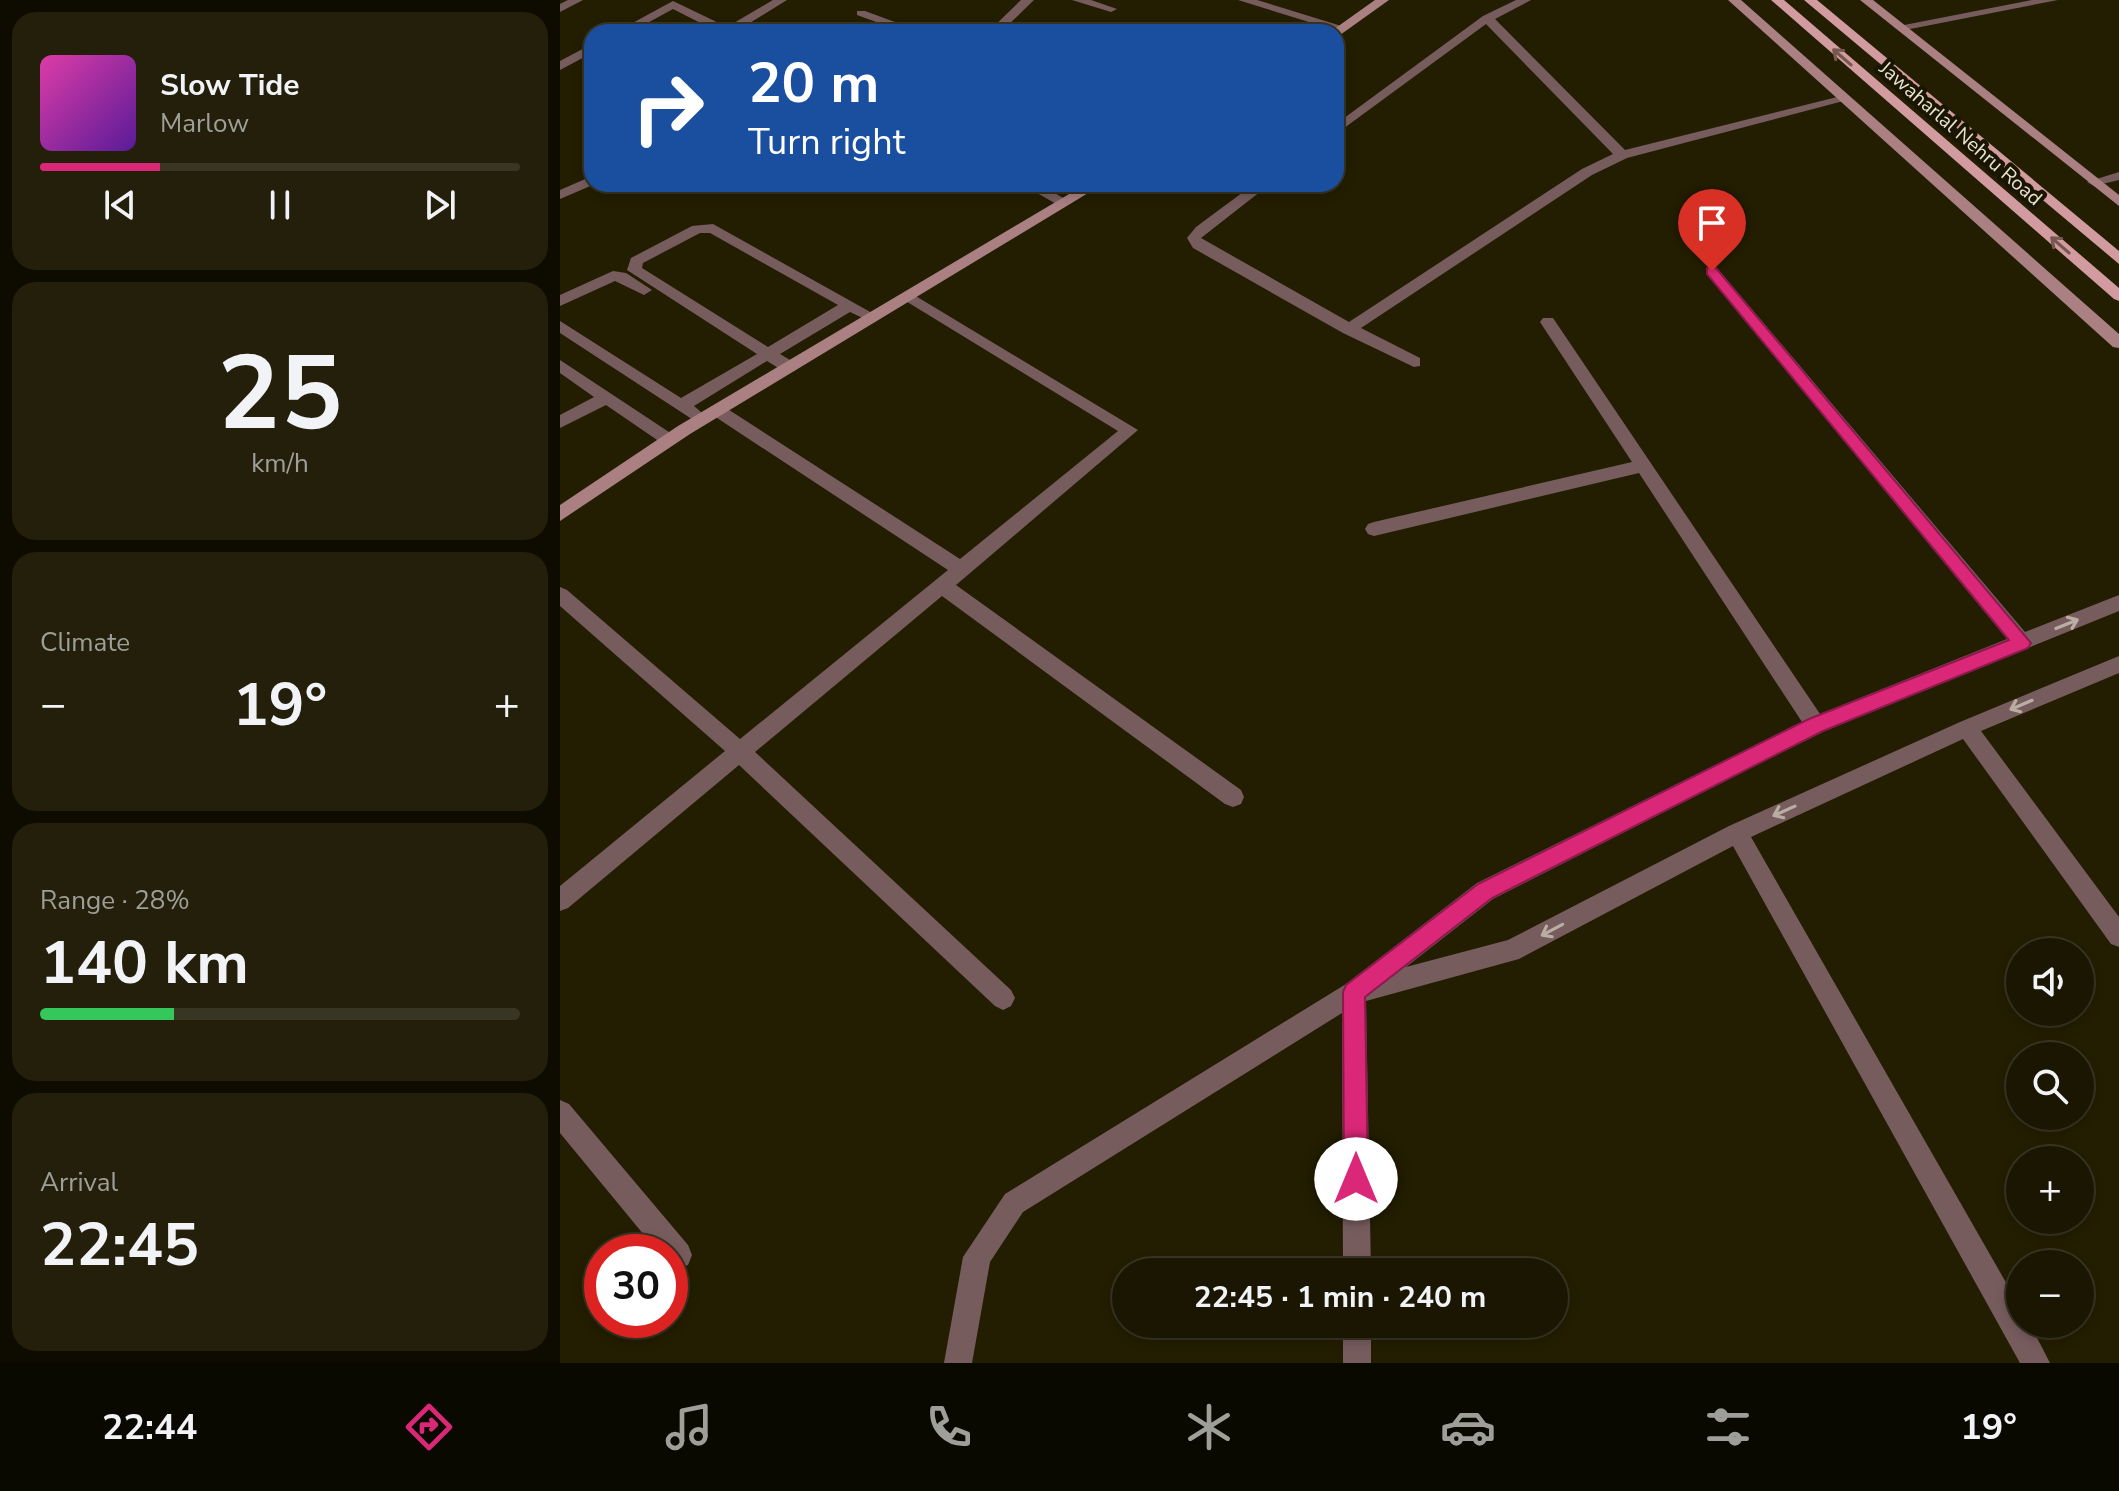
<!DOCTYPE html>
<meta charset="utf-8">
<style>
body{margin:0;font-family:"Nunito Sans",sans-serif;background:#231f0b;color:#f1f3f6;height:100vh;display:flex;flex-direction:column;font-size:30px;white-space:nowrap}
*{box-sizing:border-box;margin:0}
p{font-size:26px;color:#9f9f99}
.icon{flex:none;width:44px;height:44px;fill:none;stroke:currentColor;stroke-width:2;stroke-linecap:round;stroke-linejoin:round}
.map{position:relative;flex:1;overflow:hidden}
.drawer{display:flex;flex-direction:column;gap:12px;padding:12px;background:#0e0c01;width:560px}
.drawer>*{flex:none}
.top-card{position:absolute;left:24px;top:24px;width:760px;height:168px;border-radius:24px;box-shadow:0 4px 12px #0003,0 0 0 2px #383523;background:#1a4fa0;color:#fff;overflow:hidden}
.tools{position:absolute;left:1446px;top:938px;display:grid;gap:16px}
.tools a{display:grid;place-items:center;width:88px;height:88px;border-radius:50%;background:#1a1601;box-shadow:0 4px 12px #0003,0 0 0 2px #383523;font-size:40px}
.speed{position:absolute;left:24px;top:1234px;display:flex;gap:16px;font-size:40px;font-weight:700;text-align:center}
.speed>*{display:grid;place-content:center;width:104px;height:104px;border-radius:50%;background:#1a1601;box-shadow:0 4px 12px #0003,0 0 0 2px #383523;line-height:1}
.speed .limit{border:12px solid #d22;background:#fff;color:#111}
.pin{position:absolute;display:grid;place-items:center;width:68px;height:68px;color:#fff;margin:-82px -34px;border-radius:50% 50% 50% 0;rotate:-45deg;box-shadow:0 0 8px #0007}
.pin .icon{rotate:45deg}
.me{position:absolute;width:88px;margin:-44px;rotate:0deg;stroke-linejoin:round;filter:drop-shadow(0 0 6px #0008)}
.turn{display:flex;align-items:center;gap:28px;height:168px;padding:0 32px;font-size:36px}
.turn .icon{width:104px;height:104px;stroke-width:2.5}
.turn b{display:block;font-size:56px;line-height:68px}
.big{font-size:60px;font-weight:700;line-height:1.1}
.drawer .widget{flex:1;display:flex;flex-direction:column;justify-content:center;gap:12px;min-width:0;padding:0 28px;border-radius:24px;background:#231f0b}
.drawer .dial{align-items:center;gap:0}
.dial b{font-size:104px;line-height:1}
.song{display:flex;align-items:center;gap:24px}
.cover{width:96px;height:96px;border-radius:12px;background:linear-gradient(135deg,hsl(320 70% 55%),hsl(270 70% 35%))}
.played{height:8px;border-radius:4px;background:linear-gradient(90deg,#db2777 25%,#383523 25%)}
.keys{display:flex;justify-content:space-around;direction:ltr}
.heat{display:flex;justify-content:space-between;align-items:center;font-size:44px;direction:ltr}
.charge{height:12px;border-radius:6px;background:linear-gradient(90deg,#34c759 28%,#383523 0)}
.trip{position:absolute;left:552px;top:1258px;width:456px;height:80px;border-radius:40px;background:#1a1601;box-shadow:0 4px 12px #0003,0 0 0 2px #383523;font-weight:700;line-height:80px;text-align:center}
.menu{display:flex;height:128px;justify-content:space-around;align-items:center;background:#0a0900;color:#9f9f99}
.menu .icon{width:56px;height:56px}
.menu .current{color:#db2777}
.menu b{font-size:36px;color:#f1f3f6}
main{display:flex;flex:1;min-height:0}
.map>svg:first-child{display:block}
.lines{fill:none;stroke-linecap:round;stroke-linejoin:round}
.street{fill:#775c5e;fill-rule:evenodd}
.secondary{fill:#aa8083;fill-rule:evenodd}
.primary{fill:#d29b9f;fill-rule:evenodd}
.oneway{stroke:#765850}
.oneway2{stroke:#baaea4}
.route{fill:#db2777;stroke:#8e194d;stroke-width:2}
.labels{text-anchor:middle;stroke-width:8;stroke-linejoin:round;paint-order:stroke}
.far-street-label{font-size:20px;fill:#e7e4d3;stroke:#1a1500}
</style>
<main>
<section class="drawer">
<div class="widget">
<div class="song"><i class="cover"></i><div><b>Slow Tide</b><p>Marlow</p></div></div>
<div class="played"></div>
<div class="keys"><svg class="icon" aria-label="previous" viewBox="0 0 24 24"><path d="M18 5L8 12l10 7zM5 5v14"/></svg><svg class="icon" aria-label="pause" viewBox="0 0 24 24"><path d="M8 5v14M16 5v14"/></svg><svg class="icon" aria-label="next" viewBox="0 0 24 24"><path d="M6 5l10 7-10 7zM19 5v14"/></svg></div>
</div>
<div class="widget dial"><b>25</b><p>km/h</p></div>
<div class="widget"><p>Climate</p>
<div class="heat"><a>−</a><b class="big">19°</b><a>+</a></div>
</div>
<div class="widget"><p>Range · 28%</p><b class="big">140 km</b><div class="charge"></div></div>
<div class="widget"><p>Arrival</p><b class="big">22:45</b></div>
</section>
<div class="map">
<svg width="1559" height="1363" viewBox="0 0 1559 1363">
<rect width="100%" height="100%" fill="#231e01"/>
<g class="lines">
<!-- street -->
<path class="street" d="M8 0H23L0 12V4Z
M213 0H227L175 32H158L113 9 71 32H56L113 1 167 27Z
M461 0H474L441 32H428Z
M512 0H531L557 9 551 12Z
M678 0H697L788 28 778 31Z
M956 0H971L935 19 1065 150 1285 95 1291 99 1067 158 1032 175 801 328 860 358V366L854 367 783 333 633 248 627 238 636 227 694 184H710L641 238 789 322 1022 169 1053 154 926 24 776 134V124L923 16Z
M1472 0H1498L1340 31 1334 27Z
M297 11H305L362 32H344L297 15Z
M32 44V53L0 70V61Z
M1559 172V180L1534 186 1527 182Z
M32 176V184H35L0 199V190Z
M461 184H479L512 203 500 206Z
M153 224 321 318 313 323 290 312 220 354 235 363V371H223L207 361 134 406 149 419 141 425 0 333V321L121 398 197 354 67 270 71 258 132 226ZM140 233H150L278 305 208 347 82 268 83 263Z
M1152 266 1157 268 1465 632 1559 595V611L1263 731 933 899 846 967 948 940 1169 826 1400 722 1559 656V673L1421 731 1559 917V947L1551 944 1403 739 1191 837 1460 1307V1324H1470L1490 1363H1460L1173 846 959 959 806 1001 811 1272H783L782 1013 463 1212 430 1262 412 1363H384L403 1257 445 1194 786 984 917 883 1242 722 1079 473 814 536 808 534 805 529 808 524 814 522 1072 462 980 322 983 318H993L1260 714 1447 639 1147 274V268Z
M53 271 66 273 92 290 84 295 55 281 0 306V295Z
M349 292 578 430 396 585 681 790 684 797 681 804 673 807 665 804 382 596 195 752 451 990 455 998 451 1006 443 1010 435 1006 179 765 8 908 0 911V886L165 751 0 606V587L7 590 180 739 388 570 151 414 149 410 151 406H163L400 559 558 431 344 300 341 297Z
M0 360 115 436 118 440 115 444H103L46 405 0 428V415L34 397 0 373Z
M0 1100 9 1104 128 1245 132 1255 128 1265 118 1269 110 1265V1252H98L0 1133Z
M783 1324H811V1363H783Z"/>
<!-- secondary -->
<path class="secondary" d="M815 0H829L780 35 770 32Z
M1168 0H1181L1559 334V348L1553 347Z
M1300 0H1313L1559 195V206Z
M526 184H543L130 434 0 521V505L118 426Z"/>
<!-- primary -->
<path class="primary" d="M1211 0H1224L1559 288V301L1554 299Z
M1244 0H1257L1559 251V264Z"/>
</g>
<!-- one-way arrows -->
<defs><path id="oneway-shaft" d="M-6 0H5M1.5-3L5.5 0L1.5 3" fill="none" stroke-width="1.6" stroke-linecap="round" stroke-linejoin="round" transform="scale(2)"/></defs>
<g class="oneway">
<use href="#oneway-shaft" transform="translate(1282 57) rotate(-139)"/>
<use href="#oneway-shaft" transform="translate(1500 245) rotate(-139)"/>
</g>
<g class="oneway2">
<use href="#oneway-shaft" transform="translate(1507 624) rotate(-22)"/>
<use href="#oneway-shaft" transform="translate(1461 705) rotate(157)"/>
<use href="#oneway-shaft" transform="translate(1224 811) rotate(156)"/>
<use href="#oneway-shaft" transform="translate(992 930) rotate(152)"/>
</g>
<!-- route -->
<path class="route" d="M1152 266 1156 268 1471 643 1468 648 1263 731 932 898 805 997 808 1179 804 1187 796 1191 787 1187 784 1179 783 992 786 985 918 884 1249 719 1449 640 1147 274V268Z"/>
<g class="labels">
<!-- far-street labels -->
<g class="far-street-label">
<text transform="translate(1401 133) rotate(41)" y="7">Jawaharlal Nehru Road</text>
</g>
</g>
</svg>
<div class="tools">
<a><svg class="icon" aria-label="sound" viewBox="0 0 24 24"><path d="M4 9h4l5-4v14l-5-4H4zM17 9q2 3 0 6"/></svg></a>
<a><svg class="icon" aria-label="search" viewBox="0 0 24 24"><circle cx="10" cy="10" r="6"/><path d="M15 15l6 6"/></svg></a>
<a>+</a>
<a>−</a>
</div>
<div class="speed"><div class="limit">30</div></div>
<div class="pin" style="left:1152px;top:271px;background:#d93025"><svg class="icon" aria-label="arrive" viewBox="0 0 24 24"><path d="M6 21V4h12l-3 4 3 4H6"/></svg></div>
<svg class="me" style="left:796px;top:1179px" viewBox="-20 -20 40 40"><circle r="19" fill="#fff"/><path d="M0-13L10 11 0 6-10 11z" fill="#db2777"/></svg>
<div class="trip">22:45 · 1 min · 240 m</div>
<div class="top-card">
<div class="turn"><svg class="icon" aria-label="right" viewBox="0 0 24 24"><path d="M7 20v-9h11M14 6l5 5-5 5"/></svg><div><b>20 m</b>Turn right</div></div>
</div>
</div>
</main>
<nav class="menu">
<b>22:44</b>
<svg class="icon current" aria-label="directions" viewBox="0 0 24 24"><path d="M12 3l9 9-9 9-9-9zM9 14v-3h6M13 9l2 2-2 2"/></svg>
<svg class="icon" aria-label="music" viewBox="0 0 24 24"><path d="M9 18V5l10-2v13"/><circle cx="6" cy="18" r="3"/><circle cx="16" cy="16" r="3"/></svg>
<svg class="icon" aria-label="phone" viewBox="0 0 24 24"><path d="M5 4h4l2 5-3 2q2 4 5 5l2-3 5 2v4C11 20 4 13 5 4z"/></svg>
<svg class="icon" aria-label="climate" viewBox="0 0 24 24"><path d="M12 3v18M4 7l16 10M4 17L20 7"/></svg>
<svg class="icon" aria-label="car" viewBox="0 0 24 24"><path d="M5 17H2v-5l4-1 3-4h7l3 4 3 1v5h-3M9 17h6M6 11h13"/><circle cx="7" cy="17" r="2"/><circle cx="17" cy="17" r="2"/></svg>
<svg class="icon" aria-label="filters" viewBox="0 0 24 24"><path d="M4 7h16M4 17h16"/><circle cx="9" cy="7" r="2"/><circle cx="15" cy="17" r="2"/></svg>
<b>19°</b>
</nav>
